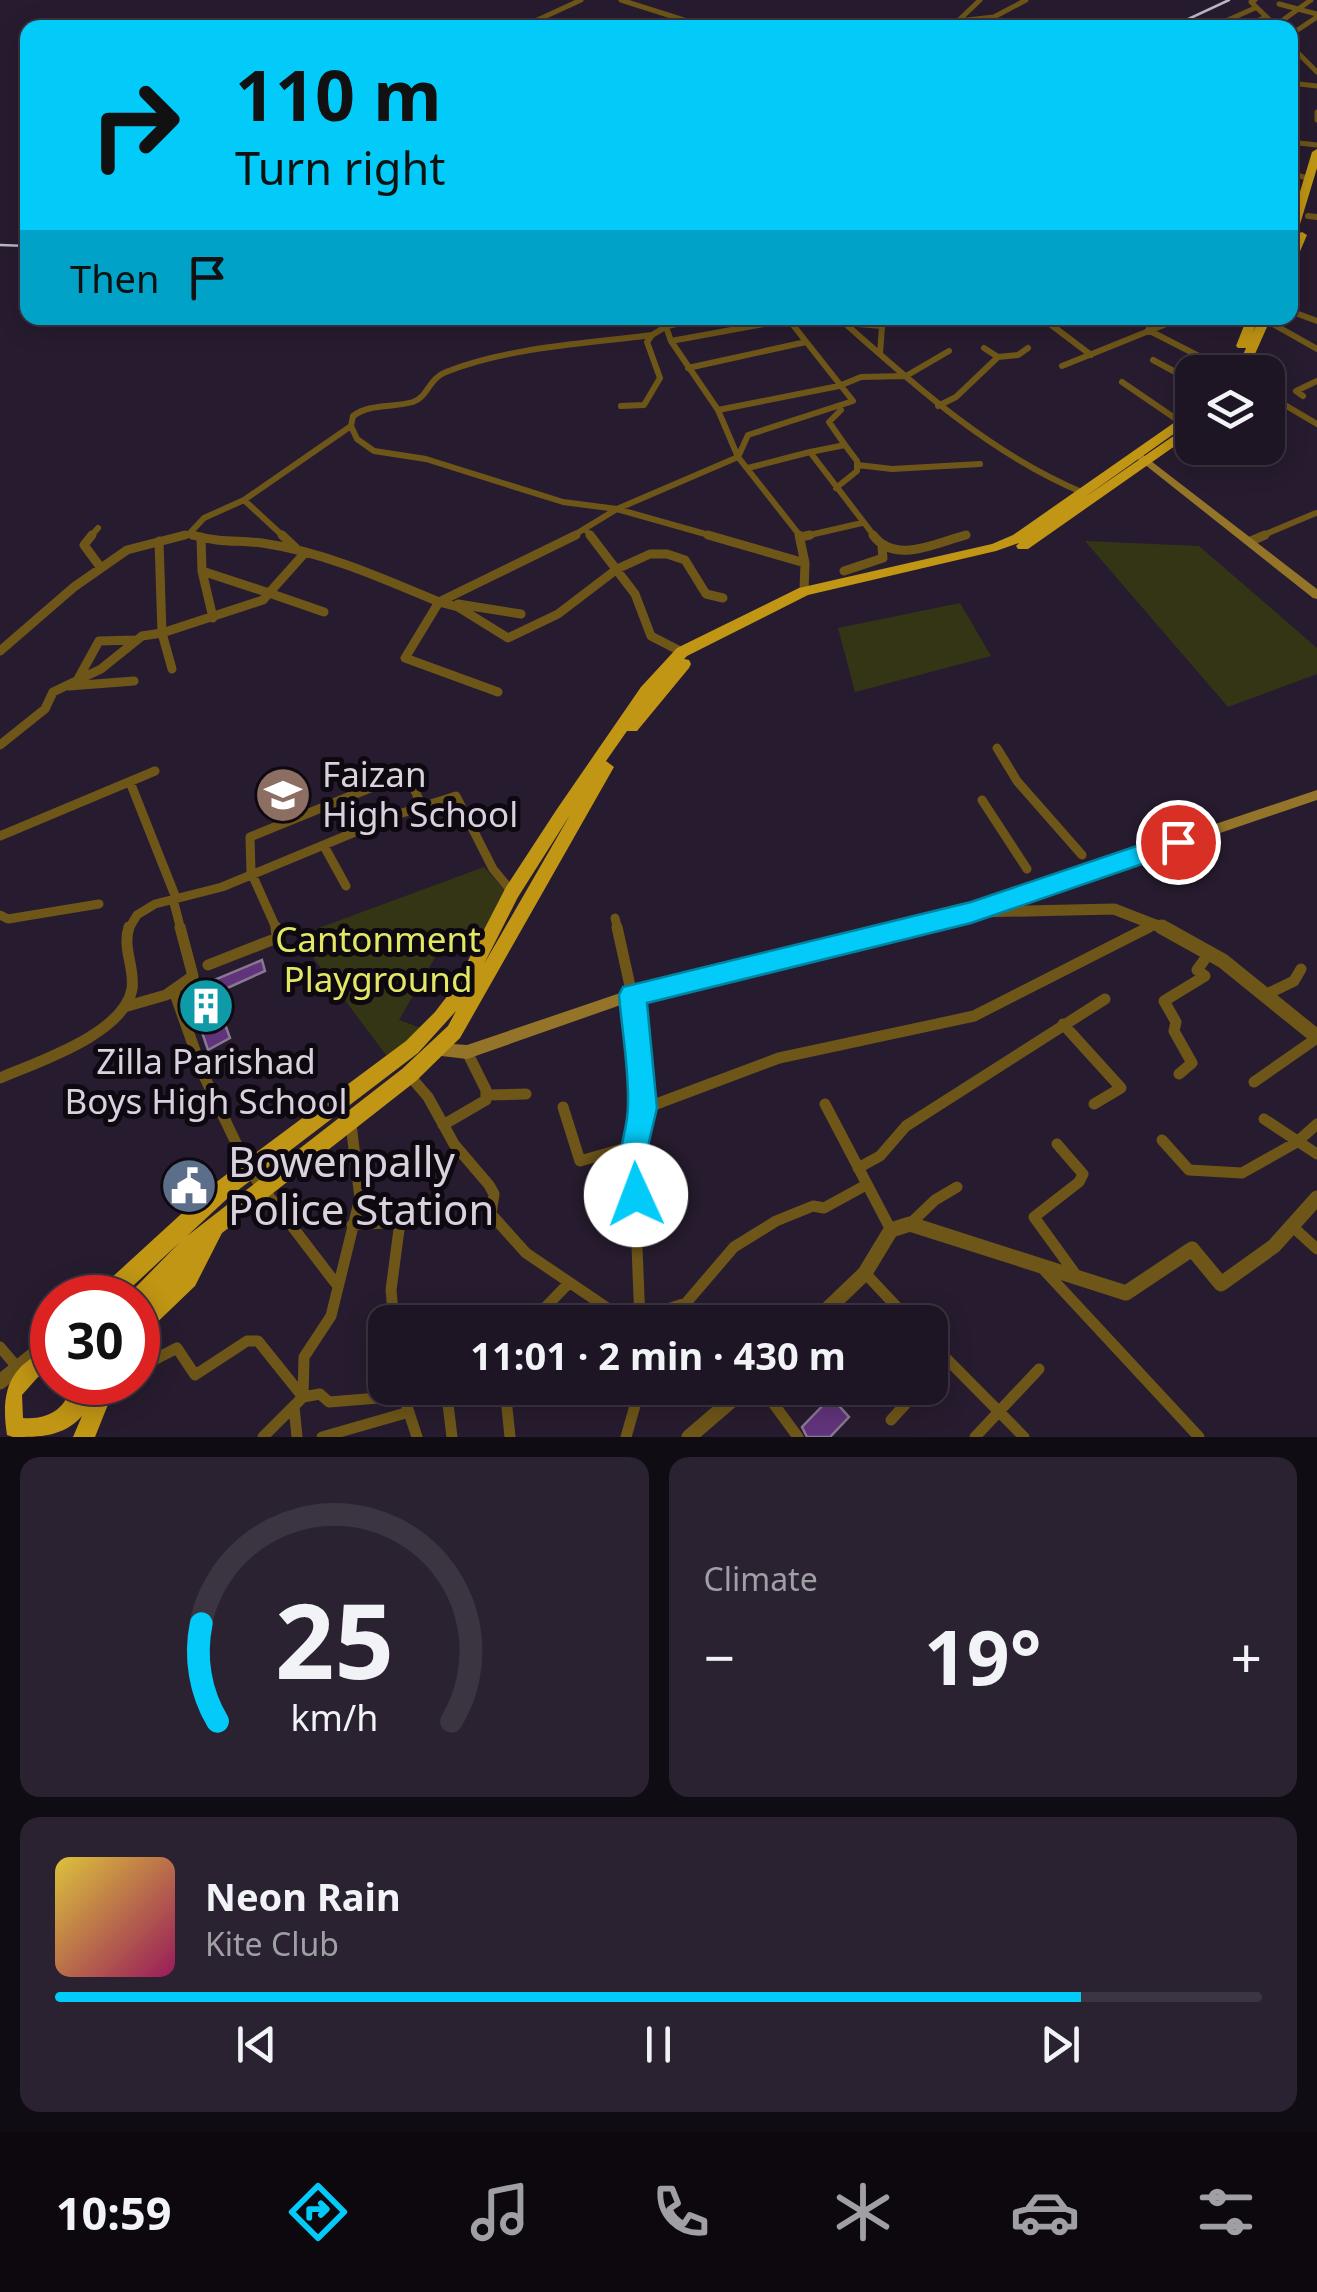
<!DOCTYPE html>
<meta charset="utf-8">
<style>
body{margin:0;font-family:"Noto Sans",sans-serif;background:#2a2230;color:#f1f3f6;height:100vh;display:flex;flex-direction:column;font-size:38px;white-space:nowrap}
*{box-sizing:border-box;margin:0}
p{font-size:32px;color:#a09fa6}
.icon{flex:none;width:55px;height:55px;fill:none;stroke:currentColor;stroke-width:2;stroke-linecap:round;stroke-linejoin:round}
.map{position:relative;height:1437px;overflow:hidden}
.details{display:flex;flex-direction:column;gap:20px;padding:20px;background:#100c13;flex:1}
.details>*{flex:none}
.banner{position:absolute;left:20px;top:20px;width:1278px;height:305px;border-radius:20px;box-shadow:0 5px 25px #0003,0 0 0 2px #3b3441;background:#02cbf9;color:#111;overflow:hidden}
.controls{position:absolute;left:1175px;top:355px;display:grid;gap:20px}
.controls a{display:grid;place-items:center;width:110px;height:110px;border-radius:20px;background:#1d1523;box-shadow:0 5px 25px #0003,0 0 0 2px #3b3441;font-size:50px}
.speed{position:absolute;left:30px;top:1275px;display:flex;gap:20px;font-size:50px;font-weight:700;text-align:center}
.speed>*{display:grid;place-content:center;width:130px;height:130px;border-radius:50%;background:#1d1523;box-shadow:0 5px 25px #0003,0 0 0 2px #3b3441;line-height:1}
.speed .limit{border:15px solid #d22;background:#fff;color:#111}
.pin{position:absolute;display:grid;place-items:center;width:85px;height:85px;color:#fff;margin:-42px;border:5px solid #fff;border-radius:50%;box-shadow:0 2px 10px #0007}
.me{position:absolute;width:110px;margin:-55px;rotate:358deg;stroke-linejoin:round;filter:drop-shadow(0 0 8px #0008)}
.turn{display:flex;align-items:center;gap:35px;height:210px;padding:0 50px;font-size:45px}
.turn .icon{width:130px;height:130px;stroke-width:2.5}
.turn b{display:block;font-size:70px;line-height:85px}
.then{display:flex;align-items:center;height:95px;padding:0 50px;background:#0003;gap:20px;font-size:38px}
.big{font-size:75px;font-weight:700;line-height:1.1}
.details .widget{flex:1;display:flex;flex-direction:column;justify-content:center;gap:15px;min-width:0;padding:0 35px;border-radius:20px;background:#2a2230}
.details .dial{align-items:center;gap:0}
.dial svg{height:260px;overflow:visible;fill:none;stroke:#3b3441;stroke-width:7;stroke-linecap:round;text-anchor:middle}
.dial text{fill:#f1f3f6;stroke:none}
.song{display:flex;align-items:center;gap:30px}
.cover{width:120px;height:120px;border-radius:15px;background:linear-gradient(135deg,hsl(50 70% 55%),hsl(330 70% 35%))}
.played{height:10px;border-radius:5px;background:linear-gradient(90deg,#02cbf9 85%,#3b3441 85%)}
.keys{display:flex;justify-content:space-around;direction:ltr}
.heat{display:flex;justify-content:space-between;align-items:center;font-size:55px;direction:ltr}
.details .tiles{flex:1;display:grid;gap:20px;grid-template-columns:1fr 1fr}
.widget:last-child{grid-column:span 2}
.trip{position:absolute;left:368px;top:1305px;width:580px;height:100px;border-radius:20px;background:#1d1523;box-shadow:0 5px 25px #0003,0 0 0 2px #3b3441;font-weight:700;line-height:100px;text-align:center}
.tabs{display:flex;height:160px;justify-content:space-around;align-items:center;background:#0c080e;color:#a09fa6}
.tabs .icon{width:70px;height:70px}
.tabs .on{color:#02cbf9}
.tabs b{font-size:45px;color:#f1f3f6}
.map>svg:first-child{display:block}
.green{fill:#333515}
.building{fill:#61337b;stroke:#877990;stroke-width:2.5}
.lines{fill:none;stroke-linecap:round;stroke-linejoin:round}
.minor-far3{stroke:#6e5619;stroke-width:5}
.minor-far2{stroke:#6e5619;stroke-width:6}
.minor-far1{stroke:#6e5619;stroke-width:9}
.minor{stroke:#6e5619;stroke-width:11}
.tertiary-far2{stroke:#6e5619;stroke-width:6}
.tertiary-far1{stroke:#6e5619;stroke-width:11}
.tertiary{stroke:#6e5619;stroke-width:15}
.secondary{fill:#937428;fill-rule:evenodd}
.trunk{fill:#c19614;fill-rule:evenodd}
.rail{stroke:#bfb7c4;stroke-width:2.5}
.route{fill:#02cbf9;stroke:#0184a2;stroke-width:2.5}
.labels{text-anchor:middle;stroke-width:10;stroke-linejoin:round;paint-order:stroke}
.poi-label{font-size:35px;fill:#d9d1de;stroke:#0e0911;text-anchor:start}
.park-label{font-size:35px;fill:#e2e863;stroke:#0e0911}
.near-poi-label{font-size:42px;fill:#d9d1de;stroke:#0e0911;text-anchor:start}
</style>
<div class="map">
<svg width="1317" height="1437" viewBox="0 0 1317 1437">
<rect width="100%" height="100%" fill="#271c2f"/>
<!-- green -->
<path class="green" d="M1085 541 1199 546 1317 648V674L1228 707Z
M960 603 991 656 855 692 838 628Z
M484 867 507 893 479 939 452 928 399 1020 429 1031 392 1063 297 936Z"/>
<!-- building -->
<path class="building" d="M262 960 265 971 214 994 230 1038 208 1050 188 991Z
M831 1397 849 1417 830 1437H807L802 1427Z"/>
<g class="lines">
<!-- minor-far3 -->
<path class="minor-far3" d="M621 0 709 28
M1255 0 1251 2 1278 28
M1279 4 1317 14
M958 21 980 0
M1276 25 1311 0
M520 28 581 0
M950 28 958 21 994 17 1026 0
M1210 28 1255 8
M1241 28 1266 17
M1290 35 1317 17
M1290 36 1293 48 1317 72
M1290 83 1317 86
M1317 112V120
M1290 142 1317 145
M1290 173 1307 178"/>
<!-- minor-far2 -->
<path class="minor-far2" d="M1290 311 1317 321
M706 318 667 326 652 335C583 344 510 347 446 372 429 378 428 397 413 402 393 408 370 403 353 416L351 426 357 439 374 451 426 459 563 502 617 509 716 537
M839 318C914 385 990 454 1084 493
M1042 318 1091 355
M1264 319 1317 349
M789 320 853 401 748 435 738 457 801 537
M845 323 882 326 880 354
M1148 330 1230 372
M671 341 797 318
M998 357 1018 355 1028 348
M1153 360 1192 381
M1062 366 1181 318
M688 368 806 342
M1122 382 1182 423
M1268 395 1317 424
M1303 396 1296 391 1317 381
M621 406 644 405 660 378 647 342 652 335
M938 406 956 397 998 357 984 348
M718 410 839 386 861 377 906 376 949 351
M810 452 845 445 829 422 841 410
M858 465 892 469 980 464
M748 468 810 452 875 537
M836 488 857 471V461L845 445
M244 500 284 537
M586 530 592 537
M189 534 204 518 244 500 351 426
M90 537 98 528
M175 537 189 534 201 537
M571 537 617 509 738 457 718 410 671 341 663 318
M801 537 862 523
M957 537 966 535
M1259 537 1316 513"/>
<!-- minor-far1 -->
<path class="minor-far1" d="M92 535 84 545 101 568
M192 535C222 543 234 540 262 543 324 552 382 578 439 602L576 535
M282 535 303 555 269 593 324 612
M590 535 635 594 651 636 682 652
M708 535 805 563 804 591
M799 535 805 563
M873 535C895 565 935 543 966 535
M201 537 202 571 213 618
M801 537 810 535
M159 541 162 633 263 600 269 593
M1251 541 1265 535
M202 571 269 593
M844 571 883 558 882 547
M458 604 521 614
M0 651 74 587 127 550 185 535
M78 679 99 641 136 640
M69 686 134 681
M498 692 405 658 439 602 458 607 508 638 558 614 617 569 650 554H667L685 560 706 594 723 598
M0 745 45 709 53 692 101 669 142 636 162 633 172 669
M997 748 1017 781 1082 855
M130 782 176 898
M982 800 1027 869
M0 836 155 771
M324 846 346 886
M173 899 181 930
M0 915 8 919 99 904
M615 918 618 930
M128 930 137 915 155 904 222 887 396 815 456 796 493 869 512 892
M277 930 251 872 250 837 407 773 421 804
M1145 930 1156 924"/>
<!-- minor -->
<path class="minor" d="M617 927 632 995 643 1109 633 1146 640 1322
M208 965 277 938 276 927
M174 991 204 1076 249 1170 337 1285
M1267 994 1294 981 1301 969
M124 1007 166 995 193 976 180 927
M1063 1024 1121 1088 1094 1104
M1179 1074 1192 1063 1174 1031 1176 1022 1164 1001 1205 976 1197 970 1210 952
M409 1075 428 1097 454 1144 489 1185 494 1194 491 1214 526 1253 628 1322 686 1303 734 1247 776 1221 813 1206 824 1208 866 1185
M0 1078C37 1062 124 1034 132 989 135 967 122 949 129 927
M1254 1082 1317 1038
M487 1095 526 1094
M825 1104 891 1230
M563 1107 580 1161 633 1146
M643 1109 779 1058 974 1016 1149 927
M1264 1119 1317 1154
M443 1125 486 1100V1090L467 1052
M1162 1140 1189 1170 1242 1173 1297 1142 1317 1124
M1057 1144 1083 1174 1079 1182 1034 1217 1076 1275
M858 1168 880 1156 906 1126 1105 999
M910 1224 935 1200 957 1187
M352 1225 400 1222 391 1290 394 1322
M1294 1228 1317 1249
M1044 1270 1199 1437
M865 1273 911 1322
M436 1318 437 1322
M531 1322 568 1284
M930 1342 1024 1437
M0 1347 18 1368
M138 1368 177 1348 195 1375 247 1341H258L303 1397 320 1394 329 1402 403 1396
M930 1376 945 1358
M401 1388 417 1437
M446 1388 452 1437
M505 1388 510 1437
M762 1388 798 1437
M294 1406 297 1437
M891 1420 920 1388
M263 1437 303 1397 304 1357 331 1316 360 1198 351 1124
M322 1437 409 1412
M626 1437 640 1388
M975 1437 1039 1369"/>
<!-- tertiary-far2 -->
<path class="tertiary-far2" d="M1308 216 1317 217"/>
<!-- tertiary-far1 -->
<path class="tertiary-far1" d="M976 912 1114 909 1168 930"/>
<!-- tertiary -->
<path class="tertiary" d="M1162 927 1223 961 1317 1037
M814 1322 865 1273 891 1230 910 1224 1126 1293 1192 1249 1221 1284 1274 1246 1317 1198
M0 1382 52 1340
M689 1437 746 1388"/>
<!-- secondary -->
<path class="secondary" d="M1138 451 1317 589V599L1313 598 1134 456 1133 454Z
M1317 790V800L971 918 632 1001 467 1059 433 1055 430 1050 433 1045 438 1043 467 1045 632 989 971 906Z"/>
<!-- trunk -->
<path class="trunk" d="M1317 149V168L1297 234 1302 232 1307 235 1295 263 1290 266V251L1293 244 1290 245V225L1312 152Z
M1247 318H1259L1252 334 1260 318H1271L1247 372H1236L1246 348H1238L1236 346Z
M1188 413H1192V421L1082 499 1188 426 1192 425V434L1028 549H1018L1016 546 1019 543 996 551 808 595 687 656 684 659 689 660 691 664 689 668 637 731H627L606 761 614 767 460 1038 416 1081 222 1233 195 1286 145 1334 138 1337V1313L144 1307 138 1309V1298H128L131 1292 179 1243 120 1298H94L97 1291 215 1183 406 1041 435 1012 455 986 506 887 557 809 641 687 677 648 799 588 992 544 1013 535ZM570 815 484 964 518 897ZM456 1011 448 1026 402 1069 187 1236 229 1197 418 1053Z
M52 1348V1369L38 1377 22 1395 23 1418C48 1420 68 1409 71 1382H93L92 1391 95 1382H117L95 1437H73L82 1416C63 1437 40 1437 13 1437L7 1435C0 1390 10 1364 52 1348Z"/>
<!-- rail -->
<path class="rail" d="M1169 28 1229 0
M0 245 28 246"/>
</g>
<!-- route -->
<path class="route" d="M1178 832 1186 835 1190 842 1186 849 971 923 647 1003 657 1108 648 1146 650 1195 646 1205 636 1209 625 1205C608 1166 628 1139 628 1105 629 1068 622 1031 619 995L623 987 971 902Z"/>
<!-- icons -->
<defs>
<g id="school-disc" transform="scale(2.875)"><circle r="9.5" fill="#8d6e63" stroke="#0e0911"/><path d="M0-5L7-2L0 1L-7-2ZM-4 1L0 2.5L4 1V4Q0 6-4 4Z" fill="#fff"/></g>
<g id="building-disc" transform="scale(2.875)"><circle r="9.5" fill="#0f9aa8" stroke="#0e0911"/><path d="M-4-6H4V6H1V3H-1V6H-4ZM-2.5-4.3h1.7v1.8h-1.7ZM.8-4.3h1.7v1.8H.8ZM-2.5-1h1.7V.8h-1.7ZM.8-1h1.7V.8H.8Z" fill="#fff"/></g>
<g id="civic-disc" transform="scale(2.875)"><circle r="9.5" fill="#5c6f8a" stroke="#0e0911"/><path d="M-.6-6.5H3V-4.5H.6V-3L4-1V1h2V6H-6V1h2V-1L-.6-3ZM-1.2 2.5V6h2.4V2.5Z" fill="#fff"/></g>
</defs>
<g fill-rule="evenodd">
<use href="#school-disc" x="283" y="795"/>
<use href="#building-disc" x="206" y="1006"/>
<use href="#civic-disc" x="189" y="1186"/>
</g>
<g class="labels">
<!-- poi labels -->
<g class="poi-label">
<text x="322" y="787">Faizan<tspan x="322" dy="40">High School</tspan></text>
<text x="206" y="1074" text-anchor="middle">Zilla Parishad<tspan x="206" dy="40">Boys High School</tspan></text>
</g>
<!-- park labels -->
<g class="park-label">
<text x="378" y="952">Cantonment<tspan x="378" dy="40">Playground</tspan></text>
</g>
<!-- near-poi labels -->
<g class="near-poi-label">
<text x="228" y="1177">Bowenpally<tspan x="228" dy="48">Police Station</tspan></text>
</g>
</g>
</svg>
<div class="controls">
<a><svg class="icon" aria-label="layers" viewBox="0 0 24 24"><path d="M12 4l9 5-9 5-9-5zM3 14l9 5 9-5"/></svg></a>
</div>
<div class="speed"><div class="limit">30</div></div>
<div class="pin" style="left:1178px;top:842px;background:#d93025"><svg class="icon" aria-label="arrive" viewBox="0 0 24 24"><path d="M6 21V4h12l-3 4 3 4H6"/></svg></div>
<svg class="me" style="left:636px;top:1195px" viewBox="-20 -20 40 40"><circle r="19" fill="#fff"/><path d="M0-13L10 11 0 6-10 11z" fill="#02cbf9"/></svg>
<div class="trip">11:01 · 2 min · 430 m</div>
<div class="banner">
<div class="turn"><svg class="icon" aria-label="right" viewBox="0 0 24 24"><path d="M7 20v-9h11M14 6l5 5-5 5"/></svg><div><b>110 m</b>Turn right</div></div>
<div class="then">Then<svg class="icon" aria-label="arrive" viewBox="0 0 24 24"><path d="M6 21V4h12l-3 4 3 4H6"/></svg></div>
</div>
</div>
<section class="details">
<div class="tiles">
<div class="widget dial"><svg viewBox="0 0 100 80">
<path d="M14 69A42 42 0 1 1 86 69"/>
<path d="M14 69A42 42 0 0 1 9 39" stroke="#02cbf9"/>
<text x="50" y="56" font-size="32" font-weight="700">25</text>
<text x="50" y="72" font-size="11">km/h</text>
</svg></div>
<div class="widget"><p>Climate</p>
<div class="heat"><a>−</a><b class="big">19°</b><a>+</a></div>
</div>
<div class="widget">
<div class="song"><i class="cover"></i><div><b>Neon Rain</b><p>Kite Club</p></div></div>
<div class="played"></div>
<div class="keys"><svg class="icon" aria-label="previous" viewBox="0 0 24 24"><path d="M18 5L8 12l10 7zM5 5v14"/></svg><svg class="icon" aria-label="pause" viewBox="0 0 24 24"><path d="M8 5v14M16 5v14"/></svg><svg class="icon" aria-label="next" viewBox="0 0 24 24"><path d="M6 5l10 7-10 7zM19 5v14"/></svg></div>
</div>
</div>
</section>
<nav class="tabs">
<b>10:59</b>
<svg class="icon on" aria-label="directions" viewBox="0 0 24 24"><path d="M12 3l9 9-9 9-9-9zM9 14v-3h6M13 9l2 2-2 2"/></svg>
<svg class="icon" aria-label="music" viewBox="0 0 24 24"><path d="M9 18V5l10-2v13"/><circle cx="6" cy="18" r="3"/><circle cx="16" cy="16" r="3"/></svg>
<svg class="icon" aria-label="phone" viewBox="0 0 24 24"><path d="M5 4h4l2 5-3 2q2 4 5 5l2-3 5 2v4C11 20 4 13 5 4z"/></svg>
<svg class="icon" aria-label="climate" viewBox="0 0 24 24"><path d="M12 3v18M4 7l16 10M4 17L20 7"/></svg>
<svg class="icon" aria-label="car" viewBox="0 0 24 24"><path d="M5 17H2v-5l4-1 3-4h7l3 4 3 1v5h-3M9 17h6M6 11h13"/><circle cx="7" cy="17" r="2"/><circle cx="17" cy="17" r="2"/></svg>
<svg class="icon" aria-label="filters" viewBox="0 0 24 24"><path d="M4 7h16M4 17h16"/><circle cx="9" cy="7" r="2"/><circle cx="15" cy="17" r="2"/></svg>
</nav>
